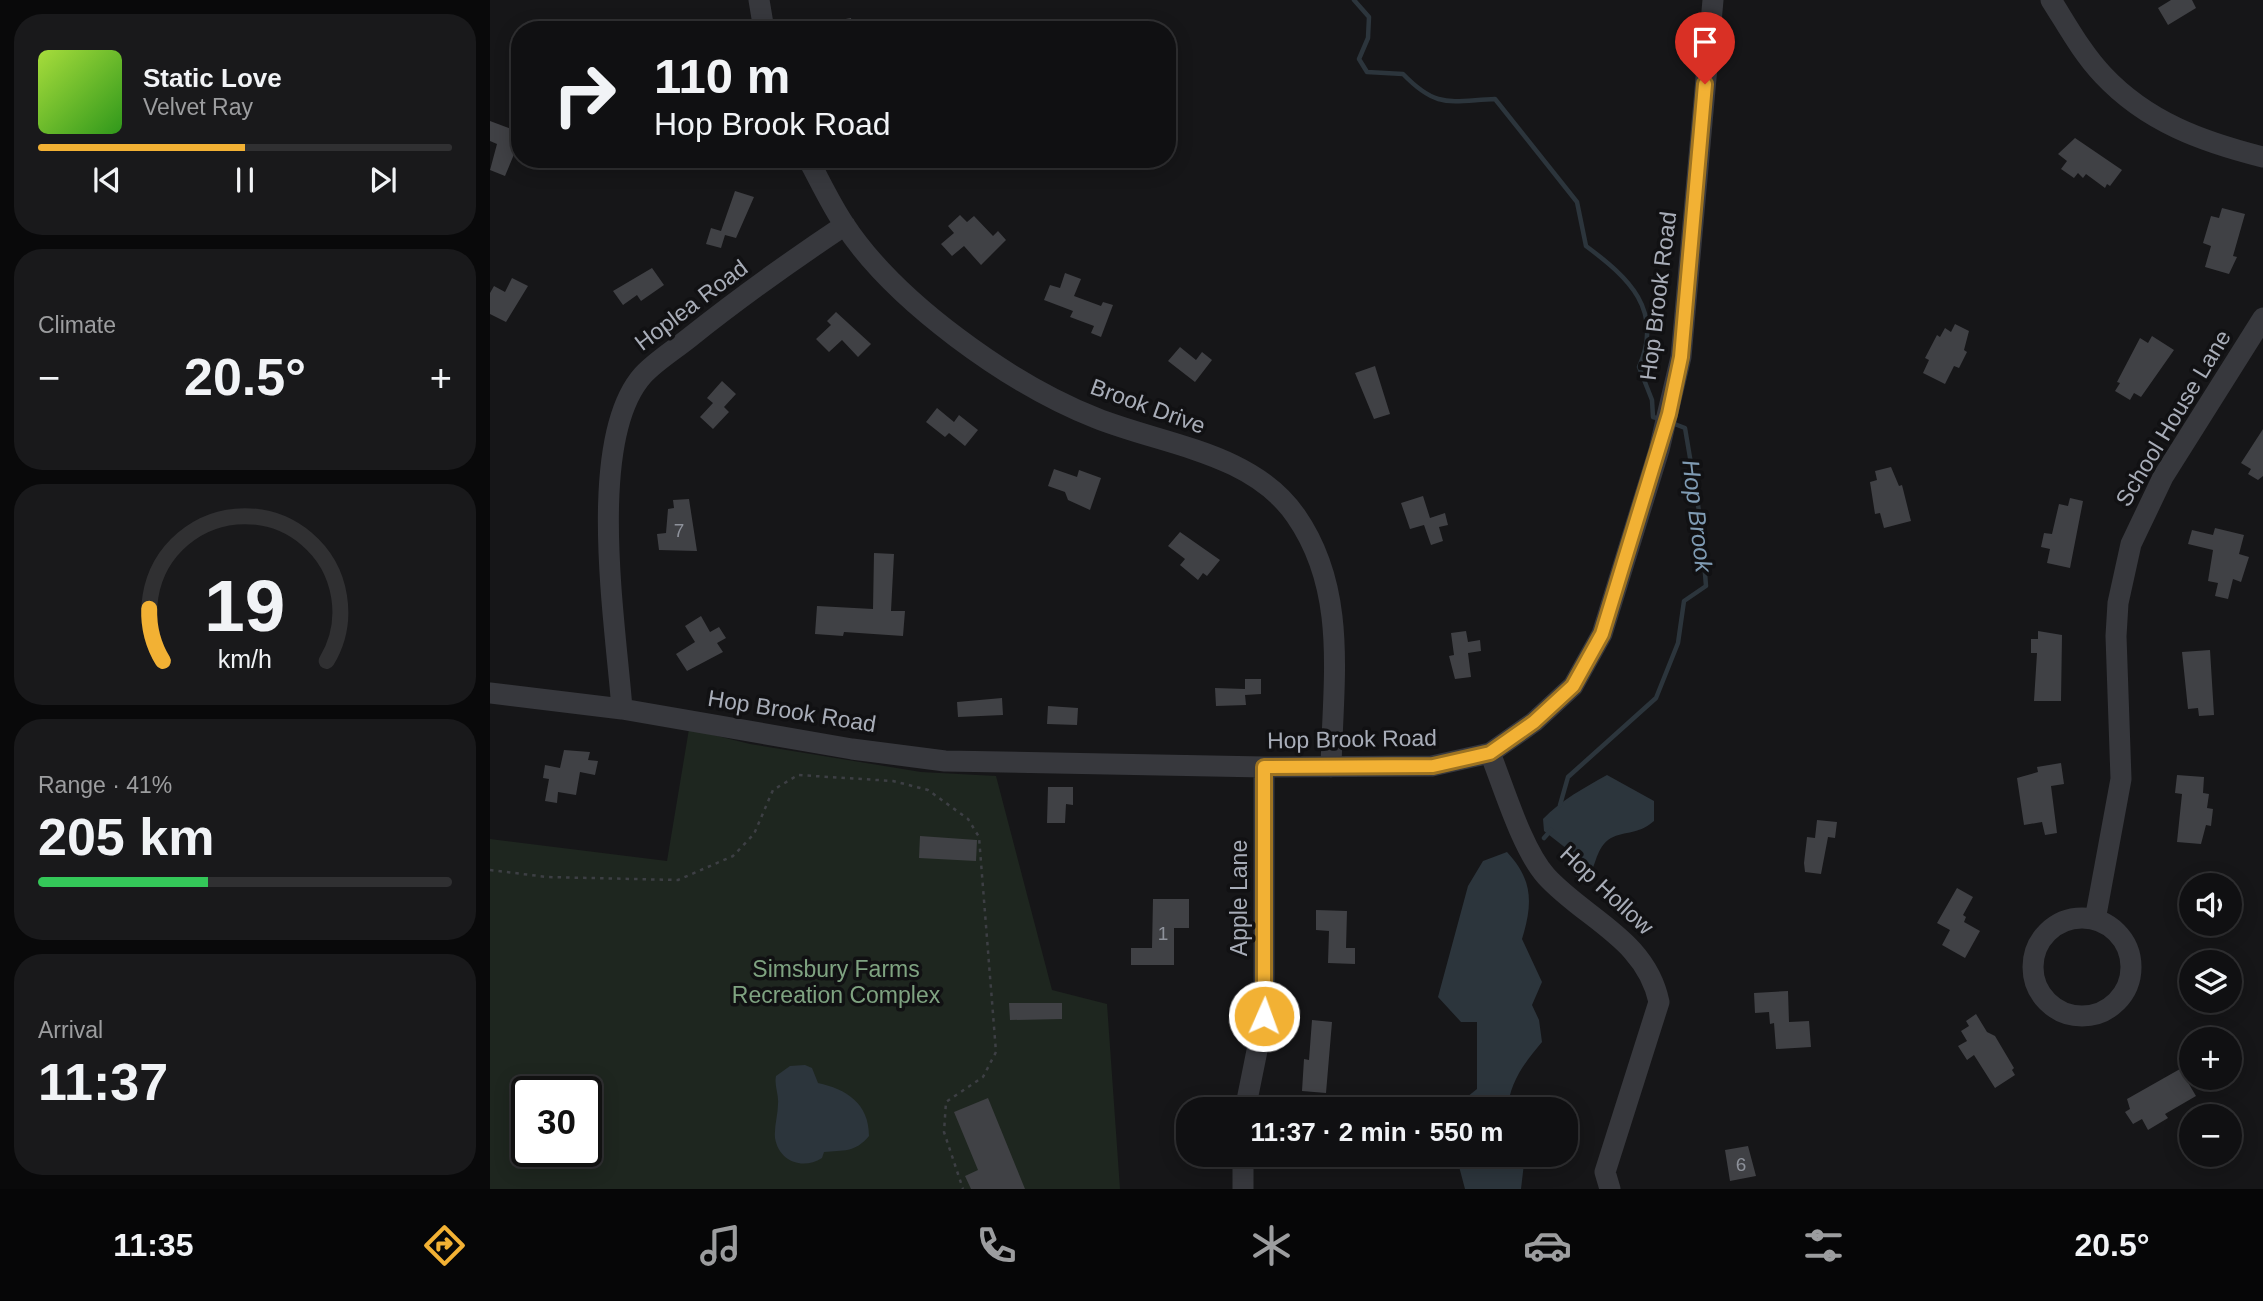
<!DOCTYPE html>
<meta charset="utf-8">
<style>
body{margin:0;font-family:Arial,sans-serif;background:#19191b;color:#f1f3f6;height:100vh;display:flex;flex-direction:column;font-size:26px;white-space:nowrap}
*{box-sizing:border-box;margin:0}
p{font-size:23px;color:#9c9d9f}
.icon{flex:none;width:38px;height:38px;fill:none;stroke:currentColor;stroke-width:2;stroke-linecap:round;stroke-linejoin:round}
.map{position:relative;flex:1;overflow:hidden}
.sheet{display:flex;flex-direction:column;gap:14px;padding:14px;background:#09090a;width:490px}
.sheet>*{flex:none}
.hud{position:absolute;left:21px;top:21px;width:665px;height:147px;border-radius:28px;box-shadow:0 4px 18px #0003,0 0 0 2px #303032;background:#101012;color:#f1f3f6;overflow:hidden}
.fabs{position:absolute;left:1689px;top:873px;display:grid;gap:14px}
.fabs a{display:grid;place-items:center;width:63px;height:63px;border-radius:50%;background:#101012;box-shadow:0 4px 18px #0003,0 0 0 2px #303032;font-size:35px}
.speed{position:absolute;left:21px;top:1076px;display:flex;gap:14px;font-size:35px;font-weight:700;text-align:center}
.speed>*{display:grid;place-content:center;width:91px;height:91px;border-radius:50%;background:#101012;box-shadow:0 4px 18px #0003,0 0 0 2px #303032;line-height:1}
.speed .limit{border:4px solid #111;border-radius:10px;background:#fff;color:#111}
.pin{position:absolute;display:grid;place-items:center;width:60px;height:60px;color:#fff;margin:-72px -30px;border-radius:50% 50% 50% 0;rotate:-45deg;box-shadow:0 0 7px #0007}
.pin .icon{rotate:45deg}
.me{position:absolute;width:77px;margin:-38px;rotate:2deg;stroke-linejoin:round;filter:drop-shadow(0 0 5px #0008)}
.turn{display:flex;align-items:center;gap:24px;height:147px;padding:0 28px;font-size:32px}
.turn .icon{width:91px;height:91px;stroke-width:2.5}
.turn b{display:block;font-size:49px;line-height:60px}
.big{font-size:52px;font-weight:700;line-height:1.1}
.sheet .tile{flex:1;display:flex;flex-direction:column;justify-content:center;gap:10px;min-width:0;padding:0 24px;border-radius:28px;background:#19191b}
.sheet .dial{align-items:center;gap:0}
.dial svg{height:182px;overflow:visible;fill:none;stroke:#303032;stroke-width:7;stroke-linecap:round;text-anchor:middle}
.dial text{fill:#f1f3f6;stroke:none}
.song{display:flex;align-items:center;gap:21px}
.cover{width:84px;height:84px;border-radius:10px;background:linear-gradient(135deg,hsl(80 70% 55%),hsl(110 70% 35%))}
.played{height:7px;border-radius:4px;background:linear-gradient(90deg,#f2b134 50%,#303032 50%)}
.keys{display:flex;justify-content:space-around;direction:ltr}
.heat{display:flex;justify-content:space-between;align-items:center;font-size:38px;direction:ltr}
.charge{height:10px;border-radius:5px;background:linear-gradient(90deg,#34c759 41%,#303032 0)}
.trip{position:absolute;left:686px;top:1097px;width:402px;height:70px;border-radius:28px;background:#101012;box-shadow:0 4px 18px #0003,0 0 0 2px #303032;font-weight:700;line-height:70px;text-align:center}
.menu{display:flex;height:112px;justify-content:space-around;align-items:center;background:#060607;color:#9c9d9f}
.menu .icon{width:49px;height:49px}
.menu .current{color:#f2b134}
.menu b{font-size:32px;color:#f1f3f6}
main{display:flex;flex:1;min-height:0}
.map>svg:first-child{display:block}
.green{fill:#1e261f;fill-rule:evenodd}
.water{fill:#2c353c}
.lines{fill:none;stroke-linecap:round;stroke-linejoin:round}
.stream{stroke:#2c353c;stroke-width:4.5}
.building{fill:#404145}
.path{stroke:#3d3f44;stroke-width:2.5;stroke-dasharray:3.5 5;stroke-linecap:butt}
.minor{stroke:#37383d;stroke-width:21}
.route-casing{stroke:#9d7322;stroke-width:18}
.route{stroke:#f2b134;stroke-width:12}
.labels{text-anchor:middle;stroke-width:7;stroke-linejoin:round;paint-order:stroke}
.number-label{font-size:19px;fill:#8e929b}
.street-label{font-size:23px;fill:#a8adb8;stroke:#111113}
.park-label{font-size:23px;fill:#7fa381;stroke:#111113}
.water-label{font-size:24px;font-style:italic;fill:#7f9bb3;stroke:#111113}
</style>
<main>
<section class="sheet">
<div class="tile">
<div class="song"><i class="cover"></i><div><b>Static Love</b><p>Velvet Ray</p></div></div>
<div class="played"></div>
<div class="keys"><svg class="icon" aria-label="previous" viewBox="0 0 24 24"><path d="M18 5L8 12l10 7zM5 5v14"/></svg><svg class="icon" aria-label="pause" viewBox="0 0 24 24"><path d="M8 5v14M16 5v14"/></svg><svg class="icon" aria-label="next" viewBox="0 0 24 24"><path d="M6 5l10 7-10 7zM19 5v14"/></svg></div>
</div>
<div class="tile"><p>Climate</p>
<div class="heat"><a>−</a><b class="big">20.5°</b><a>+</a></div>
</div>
<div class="tile dial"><svg viewBox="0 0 100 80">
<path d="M14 69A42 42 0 1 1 86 69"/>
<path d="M14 69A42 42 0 0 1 8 46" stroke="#f2b134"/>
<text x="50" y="56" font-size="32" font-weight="700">19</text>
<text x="50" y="72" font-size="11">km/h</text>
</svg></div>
<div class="tile"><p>Range · 41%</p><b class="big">205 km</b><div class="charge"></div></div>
<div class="tile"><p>Arrival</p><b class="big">11:37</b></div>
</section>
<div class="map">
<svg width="1773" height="1189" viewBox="0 0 1773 1189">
<rect width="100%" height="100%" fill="#161618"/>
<!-- green -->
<path class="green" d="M199 729 260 744 431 772 506 776 562 990 617 1004 630 1189H0V839L177 861ZM37 1092H96V1152H37Z"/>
<!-- water -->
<path class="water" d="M1117 775 1164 801V821C1147 836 1132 830 1118 840 1105 850 1106 869 1096 880H1087L1077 849 1054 831 1053 819C1071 800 1094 788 1117 775Z
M1017 852C1043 880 1043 903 1032 939L1052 982 1042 1005 1049 1020 1052 1042C1035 1062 1019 1083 1018 1109H962L987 1089V1022H971L948 997 978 886 993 861Z
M315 1065 322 1068 328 1083C356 1089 379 1103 379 1136 365 1153 353 1150 334 1152L332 1158C313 1170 289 1162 285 1138 284 1126 288 1115 288 1104 289 1094 284 1086 286 1076L300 1066Z
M966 1155H1035L1031 1189H975Z"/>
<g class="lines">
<!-- stream -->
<path class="stream" d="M864 0 879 17 878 38 869 59 877 72 913 74C947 109 959 101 1005 99L1087 202 1096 246C1139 278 1174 310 1149 367L1162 400 1163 417 1170 419
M1070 805 1078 777 1166 698 1188 643 1194 601 1216 586 1211 523 1195 428 1182 423
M1054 838 1061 830"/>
</g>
<!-- building -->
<path class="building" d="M1681 0H1702L1706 8 1678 25 1668 8Z
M361 18 363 30H329L328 24Z
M29 110 30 140 15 176 0 170 7 144 0 141V121L21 129Z
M1585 138 1632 170 1620 186 1617 184 1615 188 1596 174 1593 178 1588 173 1584 178 1571 169 1577 161 1568 154Z
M245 191 264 197 246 238 235 235 231 248 216 244 221 228 231 231Z
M1732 208 1755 214 1743 256 1747 257 1739 274 1715 267 1721 246 1713 243 1721 216 1729 218Z
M470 215 477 222 484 216 503 236 508 231 516 240 491 265 474 246 462 256 451 244 464 233 458 226Z
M162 268 174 285 151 301 147 295 133 305 123 291Z
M575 273 591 279 584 296 611 306 613 302 623 305 611 337 601 333 604 326 580 317 583 311 554 300 560 285 570 288Z
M22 278 38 286 16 322 0 314V293L4 286 15 292Z
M346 312 381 344 368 357 352 340 339 352 326 339 341 325 337 321Z
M1465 324 1479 331 1474 350 1477 352 1469 368 1464 366 1455 384 1433 373 1439 360 1435 358 1447 335 1450 337 1455 328 1461 332Z
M1662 336 1684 350 1651 397 1644 393 1640 400 1625 391 1630 383 1627 382 1650 338 1658 343Z
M690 347 706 360 712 352 722 360 705 382 678 361Z
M885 366 900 414 884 419 865 373Z
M232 381 246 394 234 407 239 412 223 429 210 417 223 403 217 398Z
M447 408 464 422 469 415 488 430 475 446 459 433 455 437 436 422Z
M1773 429V476L1768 480 1758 474 1761 469 1751 463Z
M1401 467 1409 486 1412 485 1421 521 1394 528 1390 513 1385 514 1380 482 1387 480 1385 471Z
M564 469 587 477 589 470 611 478 600 510 578 500 575 492 558 486Z
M933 496 940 518 955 513 958 525 949 527 953 541 941 545 934 525 920 529 911 503Z
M1580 498 1593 501 1580 568 1557 563 1560 549 1551 547 1554 533 1562 534 1569 504 1578 506Z
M199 499 207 551 169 550 167 534 176 533 178 509 184 508 183 500Z
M1725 528 1754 535 1749 554 1759 557 1751 582 1743 579 1738 599 1725 596 1728 583 1718 581 1723 550 1698 544 1702 530 1723 535Z
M690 532 730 560 717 576 713 573 708 580 690 565 695 559 678 546Z
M384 553 404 554 401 611H415L413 636 354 632 353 636 325 634 327 606 383 609Z
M211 616 220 632 229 627 236 638 227 643 233 652 197 671 186 654 205 642 195 626Z
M976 631 978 642 990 640 991 651 978 653 981 677 965 679 959 656 964 655 961 633Z
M1548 631 1572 635 1571 701H1544L1547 653H1541V639H1548Z
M1720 650 1724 715 1709 716 1708 708 1698 709 1692 652Z
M755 679H771V694L755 695 756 705 726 706 725 688 755 689Z
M512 698 513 715 468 717 467 702Z
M558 706 588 708 587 725 557 724Z
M74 750 100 752 98 760 108 761 105 775 90 772 86 795 68 792 67 803 55 801 59 779 53 778 55 765 70 768Z
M1571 763 1574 784 1561 786 1567 833 1555 835 1552 822 1534 825 1527 778 1548 772 1547 767Z
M1687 775 1714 777 1713 793 1719 794 1717 808 1723 809 1721 826 1716 825 1711 844 1687 842 1692 794 1685 793Z
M558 787H583V805L576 804 575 823H557Z
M1327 820 1347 822 1345 838 1338 837 1331 874 1315 872 1314 863 1317 837 1325 838Z
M430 836 487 840 486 861 429 858Z
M1467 888 1483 897 1473 915 1476 917 1474 922 1490 931 1475 958 1452 945 1460 930 1447 923Z
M663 899H699V928H684V965H641V948H662Z
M826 910 857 911 856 948H865V964L838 963 839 931 826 930Z
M1298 991 1299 1022 1319 1021 1321 1047 1286 1049 1284 1023 1280 1024 1279 1012 1265 1013 1264 993Z
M519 1003H572V1019L520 1020Z
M1486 1014 1497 1032 1505 1036 1524 1068 1522 1070 1525 1075 1505 1088 1484 1055 1477 1060 1468 1046 1477 1041 1471 1031 1479 1026 1476 1021Z
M822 1020 842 1022 836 1093 812 1091 814 1059 819 1060Z
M1690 1069 1706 1096 1675 1114 1678 1118 1658 1130 1652 1119 1643 1124 1635 1112 1640 1109 1637 1099Z
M498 1098 535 1189H481L475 1176 488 1170 464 1112Z
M1258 1146 1266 1176 1240 1181 1235 1150Z"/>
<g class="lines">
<!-- path -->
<path class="path" d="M0 870 57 877 188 880 243 856 264 834 283 790 308 775 403 781 438 790 478 819 489 837 506 1052 493 1077 456 1102 454 1132 473 1189"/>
<!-- minor -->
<path class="minor" d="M269 0 274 30
M1561 0C1577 25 1592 53 1613 75 1657 122 1713 142 1773 157
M318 159C330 181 340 203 354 224 405 302 520 384 606 418 673 445 762 452 806 516 858 591 843 680 841 767
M0 693 132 709 362 749 455 761 774 767 942 766 1000 753 1044 722 1083 686 1112 634 1169 450 1191 357 1223 0
M132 709C126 626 95 440 153 375 166 361 184 350 199 338 249 298 301 261 355 225
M1000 753C1014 788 1032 849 1056 876 1095 919 1156 939 1169 1002L1115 1172 1120 1189
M1543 967a49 49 0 1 1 98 0a49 49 0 1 1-98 0Z
M1605 920 1631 779 1626 636 1628 603 1641 544 1673 477 1773 318
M755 1110 774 1016V767
M753 1189V1155"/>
</g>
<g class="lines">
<!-- route casing -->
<g class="route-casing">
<path id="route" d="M774 1016V767L943 766 1000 753 1044 722 1083 686 1112 634 1179 414 1191 357 1215 84"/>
</g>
<!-- route -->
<use href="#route" class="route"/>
</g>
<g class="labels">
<!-- number labels -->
<g class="number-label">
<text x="189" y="537">7</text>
<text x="673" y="940">1</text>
<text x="1251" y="1171">6</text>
</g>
<!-- street labels -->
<g class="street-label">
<text transform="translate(1168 296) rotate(-83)" y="8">Hop Brook Road</text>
<text transform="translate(201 305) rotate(-37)" y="8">Hoplea Road</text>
<text transform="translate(658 406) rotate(20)" y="8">Brook Drive</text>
<text transform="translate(1683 418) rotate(-59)" y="8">School House Lane</text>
<text transform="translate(302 711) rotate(9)" y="8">Hop Brook Road</text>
<text transform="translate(862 739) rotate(-1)" y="8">Hop Brook Road</text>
<text transform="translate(1117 890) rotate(43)" y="8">Hop Hollow</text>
<text transform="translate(749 898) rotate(-90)" y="8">Apple Lane</text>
</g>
<!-- park labels -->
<g class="park-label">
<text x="346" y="977">Simsbury Farms<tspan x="346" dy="26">Recreation Complex</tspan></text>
</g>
<!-- water labels -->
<g class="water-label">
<text transform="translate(1207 516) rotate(83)" y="8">Hop Brook</text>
</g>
</g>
</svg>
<div class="fabs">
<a><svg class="icon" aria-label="sound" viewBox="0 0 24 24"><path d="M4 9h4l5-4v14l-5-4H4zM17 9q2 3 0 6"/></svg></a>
<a><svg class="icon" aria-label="layers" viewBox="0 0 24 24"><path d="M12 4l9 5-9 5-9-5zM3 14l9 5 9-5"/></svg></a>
<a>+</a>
<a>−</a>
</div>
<div class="speed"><div class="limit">30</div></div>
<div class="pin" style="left:1215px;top:84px;background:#d93025"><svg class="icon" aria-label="arrive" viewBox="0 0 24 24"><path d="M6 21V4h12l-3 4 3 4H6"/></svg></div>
<svg class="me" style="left:774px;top:1016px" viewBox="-20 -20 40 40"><circle r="17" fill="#f2b134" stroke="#fff" stroke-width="3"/><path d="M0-11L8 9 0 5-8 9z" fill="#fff"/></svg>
<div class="trip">11:37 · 2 min · 550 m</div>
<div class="hud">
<div class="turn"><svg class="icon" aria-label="right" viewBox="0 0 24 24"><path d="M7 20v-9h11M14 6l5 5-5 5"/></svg><div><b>110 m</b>Hop Brook Road</div></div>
</div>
</div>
</main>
<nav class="menu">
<b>11:35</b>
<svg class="icon current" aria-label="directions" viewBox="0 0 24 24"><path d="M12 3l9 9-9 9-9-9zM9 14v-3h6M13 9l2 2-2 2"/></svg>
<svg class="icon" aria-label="music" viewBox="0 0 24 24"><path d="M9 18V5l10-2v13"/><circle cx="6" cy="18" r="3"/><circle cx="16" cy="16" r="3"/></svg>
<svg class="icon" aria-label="phone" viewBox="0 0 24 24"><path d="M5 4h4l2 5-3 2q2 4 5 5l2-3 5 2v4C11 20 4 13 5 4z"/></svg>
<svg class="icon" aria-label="climate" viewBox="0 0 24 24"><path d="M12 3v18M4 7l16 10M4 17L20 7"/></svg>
<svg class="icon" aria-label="car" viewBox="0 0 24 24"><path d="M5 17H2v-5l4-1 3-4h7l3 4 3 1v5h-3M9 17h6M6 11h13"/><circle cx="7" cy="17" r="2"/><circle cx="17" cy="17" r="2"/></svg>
<svg class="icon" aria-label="filters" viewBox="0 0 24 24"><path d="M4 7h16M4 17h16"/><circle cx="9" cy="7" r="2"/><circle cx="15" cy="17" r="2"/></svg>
<b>20.5°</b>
</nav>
